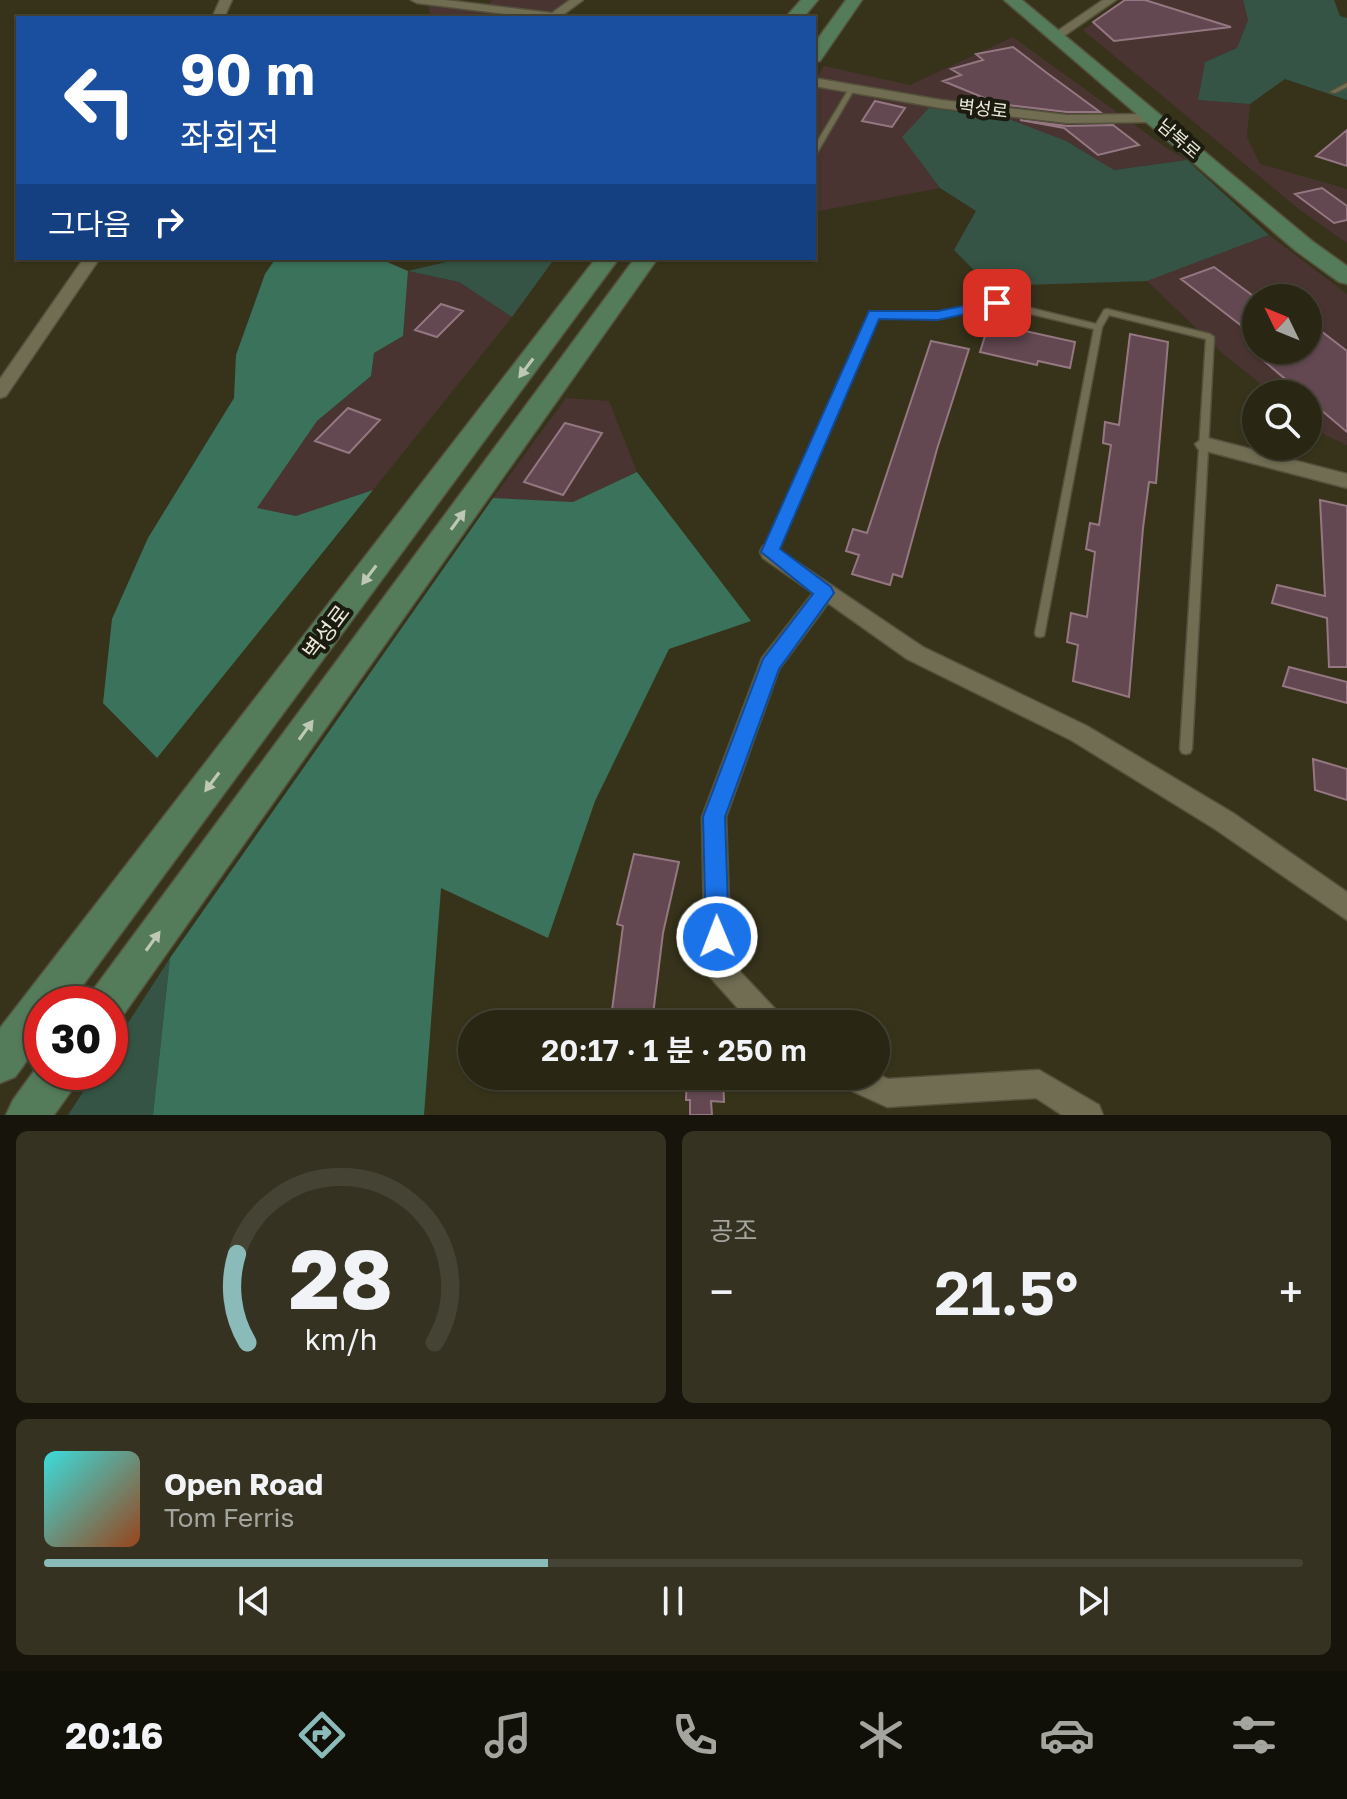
<!DOCTYPE html>
<html lang="ko">
<meta charset="utf-8">
<style>
body{margin:0;font-family:"Golos Text","Noto Sans KR",sans-serif;background:#353222;color:#f1f3f6;height:100vh;display:flex;flex-direction:column;font-size:30px;white-space:nowrap}
*{box-sizing:border-box;margin:0}
p{font-size:26px;color:#a5a5a0}
.icon{flex:none;width:44px;height:44px;fill:none;stroke:currentColor;stroke-width:2;stroke-linecap:round;stroke-linejoin:round}
.map{position:relative;height:1115px;overflow:hidden}
.sheet{display:flex;flex-direction:column;gap:16px;padding:16px;background:#17150b;flex:1}
.sheet>*{flex:none}
.top-card{position:absolute;left:16px;top:16px;width:800px;height:244px;border-radius:0px;box-shadow:0 2px 6px #0004,0 0 0 2px #454334;background:#1a4fa0;color:#fff;overflow:hidden}
.needle{width:52px;rotate:313deg}
.fabs{position:absolute;left:1242px;top:284px;display:grid;gap:16px}
.fabs a{display:grid;place-items:center;width:80px;height:80px;border-radius:50%;background:#292614;box-shadow:0 2px 6px #0004,0 0 0 2px #454334;font-size:40px}
.speed{position:absolute;left:24px;top:986px;display:flex;gap:16px;font-size:40px;font-weight:700;text-align:center}
.speed>*{display:grid;place-content:center;width:104px;height:104px;border-radius:50%;background:#292614;box-shadow:0 2px 6px #0004,0 0 0 2px #454334;line-height:1}
.speed .limit{border:12px solid #d22;background:#fff;color:#111}
.pin{position:absolute;display:grid;place-items:center;width:68px;height:68px;color:#fff;margin:-34px;border-radius:16px;box-shadow:0 4px 12px #0006}
.me{position:absolute;width:88px;margin:-44px;rotate:359deg;stroke-linejoin:round;filter:drop-shadow(0 0 6px #0008)}
.turn{display:flex;align-items:center;gap:28px;height:168px;padding:0 32px;font-size:36px}
.turn .icon{width:104px;height:104px;stroke-width:2.5}
.turn b{display:block;font-size:56px;line-height:68px}
.then{display:flex;align-items:center;height:76px;padding:0 32px;background:#0003;gap:16px;font-size:30px}
.big{font-size:60px;font-weight:600;line-height:1.1}
.sheet .tile{flex:1;display:flex;flex-direction:column;justify-content:center;gap:12px;min-width:0;padding:0 28px;border-radius:12px;background:#353222}
.sheet .dial{align-items:center;gap:0}
.dial svg{height:208px;overflow:visible;fill:none;stroke:#454334;stroke-width:7;stroke-linecap:round;text-anchor:middle}
.dial text{fill:#f1f3f6;stroke:none}
.song{display:flex;align-items:center;gap:24px}
.cover{width:96px;height:96px;border-radius:12px;background:linear-gradient(135deg,hsl(180 70% 55%),hsl(20 70% 35%))}
.played{height:8px;border-radius:4px;background:linear-gradient(90deg,#8bbbb9 40%,#454334 40%)}
.keys{display:flex;justify-content:space-around;direction:ltr}
.heat{display:flex;justify-content:space-between;align-items:center;font-size:44px;direction:ltr}
.sheet .tiles{flex:1;display:grid;gap:16px;grid-template-columns:1fr 1fr}
.tile:last-child{grid-column:span 2}
.trip{position:absolute;left:458px;top:1010px;width:432px;height:80px;border-radius:40px;background:#292614;box-shadow:0 2px 6px #0004,0 0 0 2px #454334;font-weight:600;line-height:80px;text-align:center}
.tabs{display:flex;height:128px;justify-content:space-around;align-items:center;background:#100f08;color:#a5a5a0}
.tabs .icon{width:56px;height:56px}
.tabs .current{color:#8bbbb9}
.tabs b{font-size:36px;color:#f1f3f6}
.map>svg:first-child{display:block}
.commercial{fill:#493432;fill-rule:evenodd}
.green{fill:#355446}
.forest{fill:#3b725b}
.building{fill:#634851;stroke:#957781;stroke-width:2}
.lines{fill:none;stroke-linecap:round;stroke-linejoin:round}
.service-casing{stroke:#54513c;stroke-width:3}
.minor-casing{stroke:#54513c;stroke-width:3}
.secondary-casing{stroke:#54513c;stroke-width:3}
.service{fill:#716d53;fill-rule:evenodd}
.minor{fill:#716d53;fill-rule:evenodd}
.secondary{fill:#547b5a;fill-rule:evenodd}
.oneway{fill:#bec8b4}
.route{fill:#1a73e8;stroke:#114b97;stroke-width:2}
.labels{text-anchor:middle;stroke-width:8;stroke-linejoin:round;paint-order:stroke}
.far-street-label{font-size:18px;fill:#ebe9da;stroke:#1c1b10}
.street-label{font-size:22px;fill:#ebe9da;stroke:#1c1b10}
</style>
<div class="map">
<svg width="1347" height="1115" viewBox="0 0 1347 1115">
<rect width="100%" height="100%" fill="#37331b"/>
<!-- commercial -->
<path class="commercial" d="M493 0H579L556 18H431L428 4H488Z
M1127 0H1243L1248 20 1237 48 1205 62 1198 100 1250 104 1247 137 1260 164 1347 189V243L1300 210 1083 30Z
M1013 37 1165 147 1187 160 1113 170 1066 141 903 137 940 188 814 212V81L824 66 910 85Z
M1269 235 1347 294V445L1323 434 1308 422V394H1273L1221 352 1147 281ZM1256 298H1308V350H1256Z
M408 271 459 282 512 317 373 490 296 516 256 509 317 421 371 376 374 353 403 336Z
M566 398 609 401 637 472 573 502 493 498Z"/>
<!-- green -->
<path class="green" d="M1243 0H1334L1340 16 1347 18V100L1285 79 1250 104 1198 100 1205 62 1237 48 1248 20Z
M929 108 1006 118 1066 141 1114 170 1187 160 1269 235 1147 281 990 286 954 250 976 211 940 188 902 137Z
M463 258H555L512 317 459 282 408 271Z
M170 958 153 1115H68L96 1072H110V1051Z"/>
<!-- forest -->
<path class="forest" d="M276 258H378L408 271 403 336 374 353 371 376 317 421 257 508 296 516 373 490 157 758 103 703 112 619 148 538 234 398 236 355 265 274Z
M637 472 751 621 669 649 595 801 548 938 441 888 424 1115H153L170 958 493 498 573 502Z"/>
<!-- building -->
<path class="building" d="M1125 0H1145L1231 27 1114 41 1093 22Z
M1013 47 1047 73 1100 112H1067L999 104 943 81 961 75 951 69 983 60 976 54Z
M875 101 905 108 892 127 862 121Z
M1020 120 1067 126 1113 125 1139 145 1098 155 1064 128Z
M1347 130V166L1316 156Z
M1322 188 1347 206V220L1334 223 1295 194Z
M1214 267 1256 298V337L1181 279Z
M441 304 463 311 437 337 415 330Z
M1308 321 1347 351V432L1308 399V394H1303L1251 350H1308Z
M989 323 1075 342 1070 368 1038 361 1037 365 980 352Z
M1130 334 1168 342 1156 483 1149 482 1143 528 1129 697 1073 681 1078 645 1067 642 1071 613 1087 617 1095 552 1086 549 1090 523 1099 525 1111 445 1103 443 1105 422 1119 425Z
M931 341 969 349 937 449 902 577 893 574 890 585 852 574 859 555 846 551 853 529 867 533Z
M348 408 380 420 349 453 315 441Z
M565 423 602 433 563 495 524 482Z
M1320 500 1347 506V667H1329L1327 618 1272 603 1277 585 1325 596Z
M1289 667 1347 682V703L1283 686Z
M1313 759 1347 769V800L1315 790Z
M634 854 679 862 663 933 652 1023 611 1018 623 926 617 924Z
M687 1076H723L724 1102 711 1101 712 1115H690V1100H686Z"/>
<g class="lines">
<!-- service casing -->
<g class="service-casing">
<path id="service" d="M1347 83V87L1335 93 1330 92Z
M850 87 855 88 817 153 814 155V147Z
M997 300 1096 324 1104 310 1107 309 1210 334 1214 337 1192 749 1190 753 1186 754 1182 753 1180 749 1206 339 1109 315 1102 327 1044 636 1040 637 1036 636 1035 633 1094 329 997 306 938 319 877 317 775 552 774 555H766L765 552 871 312 938 313Z"/>
</g>
<!-- minor casing -->
<g class="minor-casing">
<path id="minor" d="M220 0H232L224 18H212Z
M411 0H445L552 13 570 0H583L564 14 572 18H538L417 3Z
M1103 0H1116L1061 38H1053V34Z
M814 78 941 100 1067 115 1154 114 1160 118 1154 122 1067 123 941 108 814 86Z
M84 258H100L6 396 0 398V379Z
M1204 437 1347 474V488L1198 449 1195 444Z
M770 544 923 647 1087 726 1233 813 1347 892V920L1215 829 1071 740 907 659 828 603 779 669 726 817 731 962 780 1014 784 1024H752L709 976 705 967 702 817 762 658 813 593 763 558 760 552 763 546Z
M1039 1070 1099 1105 1103 1115H1062L1036 1098 887 1107 841 1086 837 1076H876V1073L888 1079Z"/>
</g>
<!-- secondary casing -->
<g class="secondary-casing">
<path id="secondary" d="M801 0H818L803 18H785Z
M846 0H862L820 61 814 62V44Z
M1004 0H1022L1312 241 1347 266V284L1339 282 1296 251Z
M596 258H619L69 1004H42V1040L15 1077 0 1083V1028Z
M635 258H658L121 1018 110 1023V1004H87L93 990Z
M42 1060V1072H80L74 1087 54 1115H6L13 1100Z"/>
</g>
<!-- service -->
<use href="#service" class="service"/>
<!-- minor -->
<use href="#minor" class="minor"/>
<!-- secondary -->
<use href="#secondary" class="secondary"/>
</g>
<!-- one-way arrows -->
<defs><path id="oneway-solid" d="M-6-.8H1V-3.2L6.5 0L1 3.2V.8H-6Z" transform="scale(2)"/></defs>
<g class="oneway">
<use href="#oneway-solid" transform="translate(526 368) rotate(127)"/>
<use href="#oneway-solid" transform="translate(458 520) rotate(-54)"/>
<use href="#oneway-solid" transform="translate(369 575) rotate(127)"/>
<use href="#oneway-solid" transform="translate(306 730) rotate(-54)"/>
<use href="#oneway-solid" transform="translate(212 782) rotate(127)"/>
<use href="#oneway-solid" transform="translate(153 941) rotate(-54)"/>
</g>
<!-- route -->
<path class="route" d="M997 299 1002 300V306L938 320 879 319 780 549 831 587 834 593 779 669 725 817 729 937 726 945 717 949 709 945 706 937 703 817 763 659 813 594 761 552 869 311H938Z"/>
<g class="labels">
<!-- far-street labels -->
<g class="far-street-label">
<text transform="translate(983 109) rotate(7)" y="6">벽성로</text>
<text transform="translate(1179 139) rotate(41)" y="6">남북로</text>
</g>
<!-- street labels -->
<g class="street-label">
<text transform="translate(326 632) rotate(-53)" y="8">벽성로</text>
</g>
</g>
</svg>
<div class="fabs">
<a><svg class="needle" viewBox="-14 -14 28 28"><path d="M0-13l5 13h-10z" fill="#e53935"/><path d="M0 13l5-13h-10z" fill="#a5a5a0"/></svg></a>
<a><svg class="icon" aria-label="search" viewBox="0 0 24 24"><circle cx="10" cy="10" r="6"/><path d="M15 15l6 6"/></svg></a>
</div>
<div class="speed"><div class="limit">30</div></div>
<div class="pin" style="left:997px;top:303px;background:#d93025"><svg class="icon" aria-label="arrive" viewBox="0 0 24 24"><path d="M6 21V4h12l-3 4 3 4H6"/></svg></div>
<svg class="me" style="left:717px;top:937px" viewBox="-20 -20 40 40"><circle r="17" fill="#1a73e8" stroke="#fff" stroke-width="3"/><path d="M0-11L8 9 0 5-8 9z" fill="#fff"/></svg>
<div class="trip">20:17 · 1 분 · 250 m</div>
<div class="top-card">
<div class="turn"><svg class="icon" aria-label="left" viewBox="0 0 24 24"><path d="M17 20v-9H6M10 6l-5 5 5 5"/></svg><div><b>90 m</b>좌회전</div></div>
<div class="then">그다음<svg class="icon" aria-label="right" viewBox="0 0 24 24"><path d="M7 20v-9h11M14 6l5 5-5 5"/></svg></div>
</div>
</div>
<section class="sheet">
<div class="tiles">
<div class="tile dial"><svg viewBox="0 0 100 80">
<path d="M14 69A42 42 0 1 1 86 69"/>
<path d="M14 69A42 42 0 0 1 10 35" stroke="#8bbbb9"/>
<text x="50" y="56" font-size="32" font-weight="700">28</text>
<text x="50" y="72" font-size="11">km/h</text>
</svg></div>
<div class="tile"><p>공조</p>
<div class="heat"><a>−</a><b class="big">21.5°</b><a>+</a></div>
</div>
<div class="tile">
<div class="song"><i class="cover"></i><div><b>Open Road</b><p>Tom Ferris</p></div></div>
<div class="played"></div>
<div class="keys"><svg class="icon" aria-label="previous" viewBox="0 0 24 24"><path d="M18 5L8 12l10 7zM5 5v14"/></svg><svg class="icon" aria-label="pause" viewBox="0 0 24 24"><path d="M8 5v14M16 5v14"/></svg><svg class="icon" aria-label="next" viewBox="0 0 24 24"><path d="M6 5l10 7-10 7zM19 5v14"/></svg></div>
</div>
</div>
</section>
<nav class="tabs">
<b>20:16</b>
<svg class="icon current" aria-label="directions" viewBox="0 0 24 24"><path d="M12 3l9 9-9 9-9-9zM9 14v-3h6M13 9l2 2-2 2"/></svg>
<svg class="icon" aria-label="music" viewBox="0 0 24 24"><path d="M9 18V5l10-2v13"/><circle cx="6" cy="18" r="3"/><circle cx="16" cy="16" r="3"/></svg>
<svg class="icon" aria-label="phone" viewBox="0 0 24 24"><path d="M5 4h4l2 5-3 2q2 4 5 5l2-3 5 2v4C11 20 4 13 5 4z"/></svg>
<svg class="icon" aria-label="climate" viewBox="0 0 24 24"><path d="M12 3v18M4 7l16 10M4 17L20 7"/></svg>
<svg class="icon" aria-label="car" viewBox="0 0 24 24"><path d="M5 17H2v-5l4-1 3-4h7l3 4 3 1v5h-3M9 17h6M6 11h13"/><circle cx="7" cy="17" r="2"/><circle cx="17" cy="17" r="2"/></svg>
<svg class="icon" aria-label="filters" viewBox="0 0 24 24"><path d="M4 7h16M4 17h16"/><circle cx="9" cy="7" r="2"/><circle cx="15" cy="17" r="2"/></svg>
</nav>
